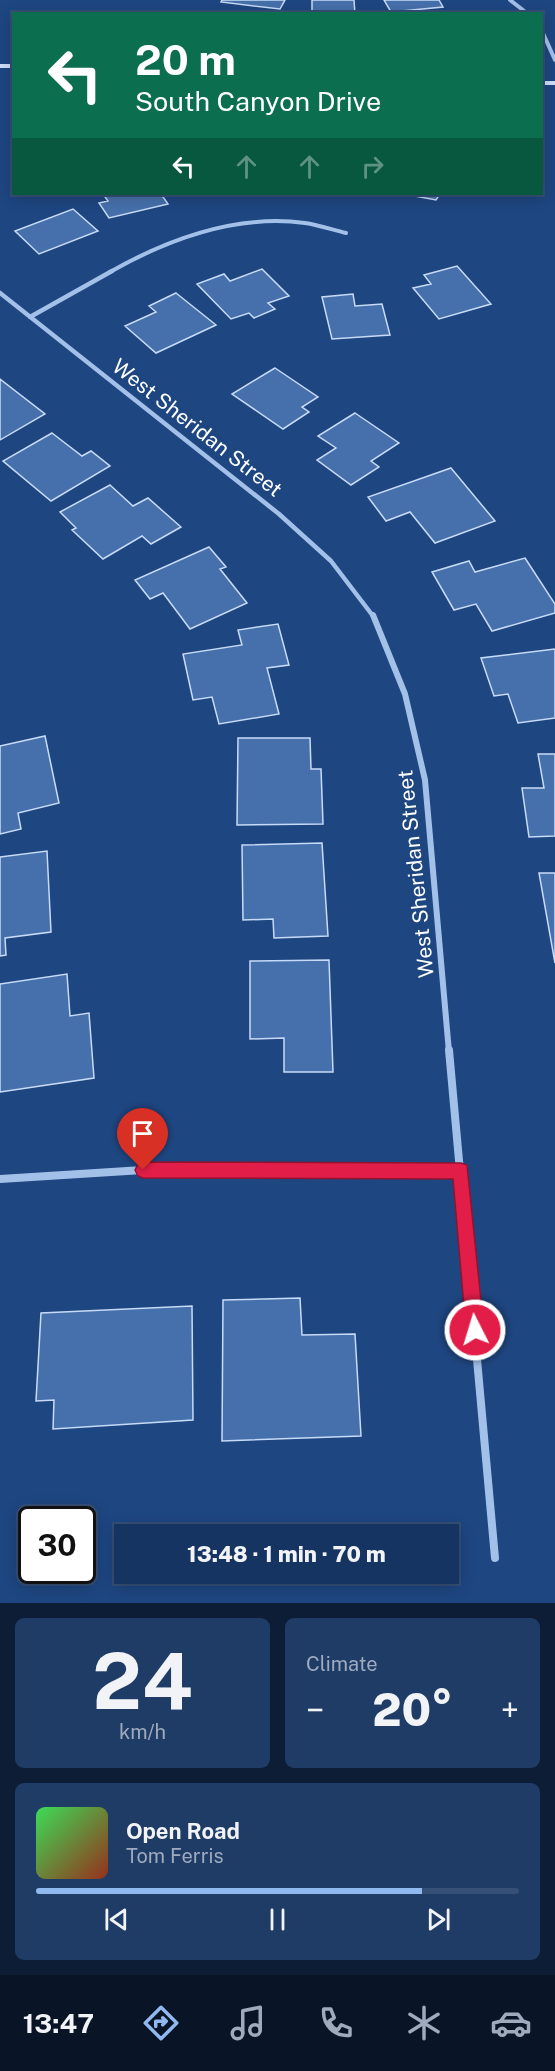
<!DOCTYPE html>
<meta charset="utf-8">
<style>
body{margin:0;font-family:"Public Sans",sans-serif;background:#1f3c67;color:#f1f3f6;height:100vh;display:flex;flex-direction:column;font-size:22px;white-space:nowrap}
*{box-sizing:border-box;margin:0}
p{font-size:20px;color:#9eaabd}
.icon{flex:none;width:33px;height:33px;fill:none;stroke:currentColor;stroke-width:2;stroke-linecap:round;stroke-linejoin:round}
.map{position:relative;height:1603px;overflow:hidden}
.side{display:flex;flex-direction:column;gap:15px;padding:15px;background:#0c1d35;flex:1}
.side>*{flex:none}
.guide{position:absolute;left:12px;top:12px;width:531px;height:183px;border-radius:0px;box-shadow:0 3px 15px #0003,0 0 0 2px #354f76;background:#0b6e4f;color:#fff;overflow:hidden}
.speed{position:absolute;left:18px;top:1506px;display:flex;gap:12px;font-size:30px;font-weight:700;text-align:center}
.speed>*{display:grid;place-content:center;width:78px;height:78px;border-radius:50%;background:#163461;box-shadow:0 3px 15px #0003,0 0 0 2px #354f76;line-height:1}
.speed .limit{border:3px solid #111;border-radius:9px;background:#fff;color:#111}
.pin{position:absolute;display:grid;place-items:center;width:51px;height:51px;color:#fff;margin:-62px -26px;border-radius:50% 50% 50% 0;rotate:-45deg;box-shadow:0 0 6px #0007}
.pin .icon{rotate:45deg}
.me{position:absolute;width:66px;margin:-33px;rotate:355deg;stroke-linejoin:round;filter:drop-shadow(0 0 4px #0008)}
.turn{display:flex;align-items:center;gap:21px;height:126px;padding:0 24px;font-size:27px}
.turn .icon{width:78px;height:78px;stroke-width:2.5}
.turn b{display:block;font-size:42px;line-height:51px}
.lanes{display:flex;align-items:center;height:57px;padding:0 24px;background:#0003;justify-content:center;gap:30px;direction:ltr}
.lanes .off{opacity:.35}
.big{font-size:45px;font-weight:800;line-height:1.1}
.side .tile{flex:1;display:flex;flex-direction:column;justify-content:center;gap:9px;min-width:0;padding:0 21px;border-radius:9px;background:#1f3c67}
.side .dial{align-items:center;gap:0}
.dial b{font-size:78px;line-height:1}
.song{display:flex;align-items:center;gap:18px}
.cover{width:72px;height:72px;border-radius:9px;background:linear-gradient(135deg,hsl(130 70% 55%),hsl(10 70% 35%))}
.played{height:6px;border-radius:3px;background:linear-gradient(90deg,#90b9f0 80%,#354f76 80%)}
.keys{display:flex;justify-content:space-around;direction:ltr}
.heat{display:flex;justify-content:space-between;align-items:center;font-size:33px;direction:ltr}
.side .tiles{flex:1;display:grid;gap:15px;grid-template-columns:1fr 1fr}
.tile:last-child{grid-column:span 2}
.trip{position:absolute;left:114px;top:1524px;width:345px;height:60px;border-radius:0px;background:#163461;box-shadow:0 3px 15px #0003,0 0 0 2px #354f76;font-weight:800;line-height:60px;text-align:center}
.tab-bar{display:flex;height:96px;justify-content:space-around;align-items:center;background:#091527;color:#9eaabd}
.tab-bar .icon{width:42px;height:42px}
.tab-bar .active{color:#90b9f0}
.tab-bar b{font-size:27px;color:#f1f3f6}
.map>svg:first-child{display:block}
.building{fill:#4670ab;stroke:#c7dbf7;stroke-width:1.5}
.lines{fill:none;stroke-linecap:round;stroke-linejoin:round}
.street-far3{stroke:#a3c0e9;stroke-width:4}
.street-far2{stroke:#a3c0e9;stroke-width:4.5}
.street-far1{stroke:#a3c0e9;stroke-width:6}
.street{stroke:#a3c0e9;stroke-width:8}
.secondary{fill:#cedef7;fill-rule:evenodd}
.route{fill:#e11d48;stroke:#92132f;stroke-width:1.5}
.labels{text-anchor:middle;stroke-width:6;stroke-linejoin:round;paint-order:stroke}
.street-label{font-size:21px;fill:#fff;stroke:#1e4681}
</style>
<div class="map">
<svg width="555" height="1603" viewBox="0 0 555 1603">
<rect width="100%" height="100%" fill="#1e4681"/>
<!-- building -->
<path class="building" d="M222 0H285L280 9 221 2Z
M312 0H354L355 14H312Z
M384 0H439L443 7 391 12Z
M103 194H161L168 204 109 218 99 203 108 201Z
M404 194H440L436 200Z
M73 209 98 231 39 254 15 231Z
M457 266 491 304 439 319 413 288 431 284 424 275Z
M262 269 289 296 268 303 275 309 254 318 249 313 231 319 197 284 224 274 230 281Z
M176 293 216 325 156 353 125 326 156 312 149 306Z
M353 294 355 306 382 304 390 335 332 339 322 297Z
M275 368 318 397 302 407 309 412 283 429 232 394Z
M0 379 45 414 0 440Z
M355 413 399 443 371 461 379 467 351 485 317 460 336 448 318 436Z
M52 433 82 456 91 451 110 466 51 501 3 461Z
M451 468 495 521 435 543 410 512 386 521 368 497Z
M110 485 133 506 148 498 181 527 151 544 142 536 103 559 72 530 76 528 60 512Z
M209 547 226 567 220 569 247 603 190 629 163 593 150 599 135 580Z
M525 558 555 604V613L492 631 476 604 454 610 432 572 469 561 475 572Z
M278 624 289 665 267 668 279 714 219 724 212 697 193 700 183 654 242 645 238 630Z
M555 649V718L518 723 508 694 494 696 481 658Z
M45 736 59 803 18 813 21 829 0 834V746Z
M238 738H310L311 769H321L323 824 237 825Z
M538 754H555V836L529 837 522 788H544Z
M322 843 328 936 274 938 273 919 243 920 242 845Z
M47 851 51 932 5 938 6 955 0 956V857Z
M539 873H555V963Z
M329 960 333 1072H284V1038L250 1039V961Z
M67 974 70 1016 89 1013 94 1078 0 1092V984Z
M300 1298 302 1335 355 1334 361 1436 222 1441 223 1300Z
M192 1306 193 1420 53 1429 54 1400 36 1401 41 1313Z"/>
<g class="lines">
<!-- street-far3 -->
<path class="street-far3" d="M510 0 528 14
M542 31 555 60
M110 272C168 239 237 214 305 223 319 225 333 230 346 233"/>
<!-- street-far2 -->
<path class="street-far2" d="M0 293 279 514 331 561 373 616
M30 317 112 271"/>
<!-- street-far1 -->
<path class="street-far1" d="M373 615 405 694 425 780 449 1052"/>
<!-- street -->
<path class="street" d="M449 1050 495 1558
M0 1179 143 1170 461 1171"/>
<!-- secondary -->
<path class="secondary" d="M0 64H14V68H0Z
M542 81H555V85H542Z"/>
</g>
<!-- route -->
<path class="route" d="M143 1162 461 1163 467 1165 484 1330 481 1337 475 1339 469 1337 466 1330 453 1179 143 1178 138 1176 135 1170 138 1164Z"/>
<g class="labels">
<!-- street labels -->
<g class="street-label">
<text transform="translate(197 428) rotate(38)" y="7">West Sheridan Street</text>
<text transform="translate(416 874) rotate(-96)" y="7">West Sheridan Street</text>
</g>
</g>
</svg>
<div class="speed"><div class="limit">30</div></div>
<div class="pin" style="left:143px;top:1170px;background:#d93025"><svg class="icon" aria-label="arrive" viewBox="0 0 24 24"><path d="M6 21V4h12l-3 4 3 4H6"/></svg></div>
<svg class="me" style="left:475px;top:1330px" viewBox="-20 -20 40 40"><circle r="17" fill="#e11d48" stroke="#fff" stroke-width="3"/><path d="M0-11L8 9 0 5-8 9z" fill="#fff"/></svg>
<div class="trip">13:48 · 1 min · 70 m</div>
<div class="guide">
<div class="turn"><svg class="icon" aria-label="left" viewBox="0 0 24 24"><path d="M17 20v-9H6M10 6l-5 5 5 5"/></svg><div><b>20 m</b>South Canyon Drive</div></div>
<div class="lanes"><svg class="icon" aria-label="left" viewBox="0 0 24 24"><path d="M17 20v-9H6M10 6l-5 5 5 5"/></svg><svg class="icon off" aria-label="ahead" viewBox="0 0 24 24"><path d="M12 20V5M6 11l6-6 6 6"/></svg><svg class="icon off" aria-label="ahead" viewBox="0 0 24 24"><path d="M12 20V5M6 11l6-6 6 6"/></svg><svg class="icon off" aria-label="right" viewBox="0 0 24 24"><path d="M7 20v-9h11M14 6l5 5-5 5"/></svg></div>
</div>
</div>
<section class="side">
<div class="tiles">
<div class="tile dial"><b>24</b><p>km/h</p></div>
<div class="tile"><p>Climate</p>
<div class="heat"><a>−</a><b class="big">20°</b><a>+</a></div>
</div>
<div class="tile">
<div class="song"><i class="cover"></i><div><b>Open Road</b><p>Tom Ferris</p></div></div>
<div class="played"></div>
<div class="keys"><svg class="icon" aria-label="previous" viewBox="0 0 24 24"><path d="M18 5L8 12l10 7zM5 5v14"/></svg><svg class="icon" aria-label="pause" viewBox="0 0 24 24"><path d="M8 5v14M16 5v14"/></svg><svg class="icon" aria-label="next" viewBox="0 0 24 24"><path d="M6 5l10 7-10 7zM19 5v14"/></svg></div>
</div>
</div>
</section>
<nav class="tab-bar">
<b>13:47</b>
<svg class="icon active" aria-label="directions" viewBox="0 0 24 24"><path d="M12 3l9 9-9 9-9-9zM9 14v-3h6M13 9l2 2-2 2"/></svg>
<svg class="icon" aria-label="music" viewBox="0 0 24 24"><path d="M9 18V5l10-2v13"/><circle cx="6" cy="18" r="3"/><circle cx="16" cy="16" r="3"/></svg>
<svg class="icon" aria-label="phone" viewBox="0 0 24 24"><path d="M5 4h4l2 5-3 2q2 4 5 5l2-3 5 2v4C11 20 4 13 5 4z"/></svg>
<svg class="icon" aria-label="climate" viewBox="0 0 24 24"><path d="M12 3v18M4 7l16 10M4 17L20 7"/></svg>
<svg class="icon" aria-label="car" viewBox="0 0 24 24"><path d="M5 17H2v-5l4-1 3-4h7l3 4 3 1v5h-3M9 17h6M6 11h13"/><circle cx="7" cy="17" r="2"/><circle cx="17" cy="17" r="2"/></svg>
</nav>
